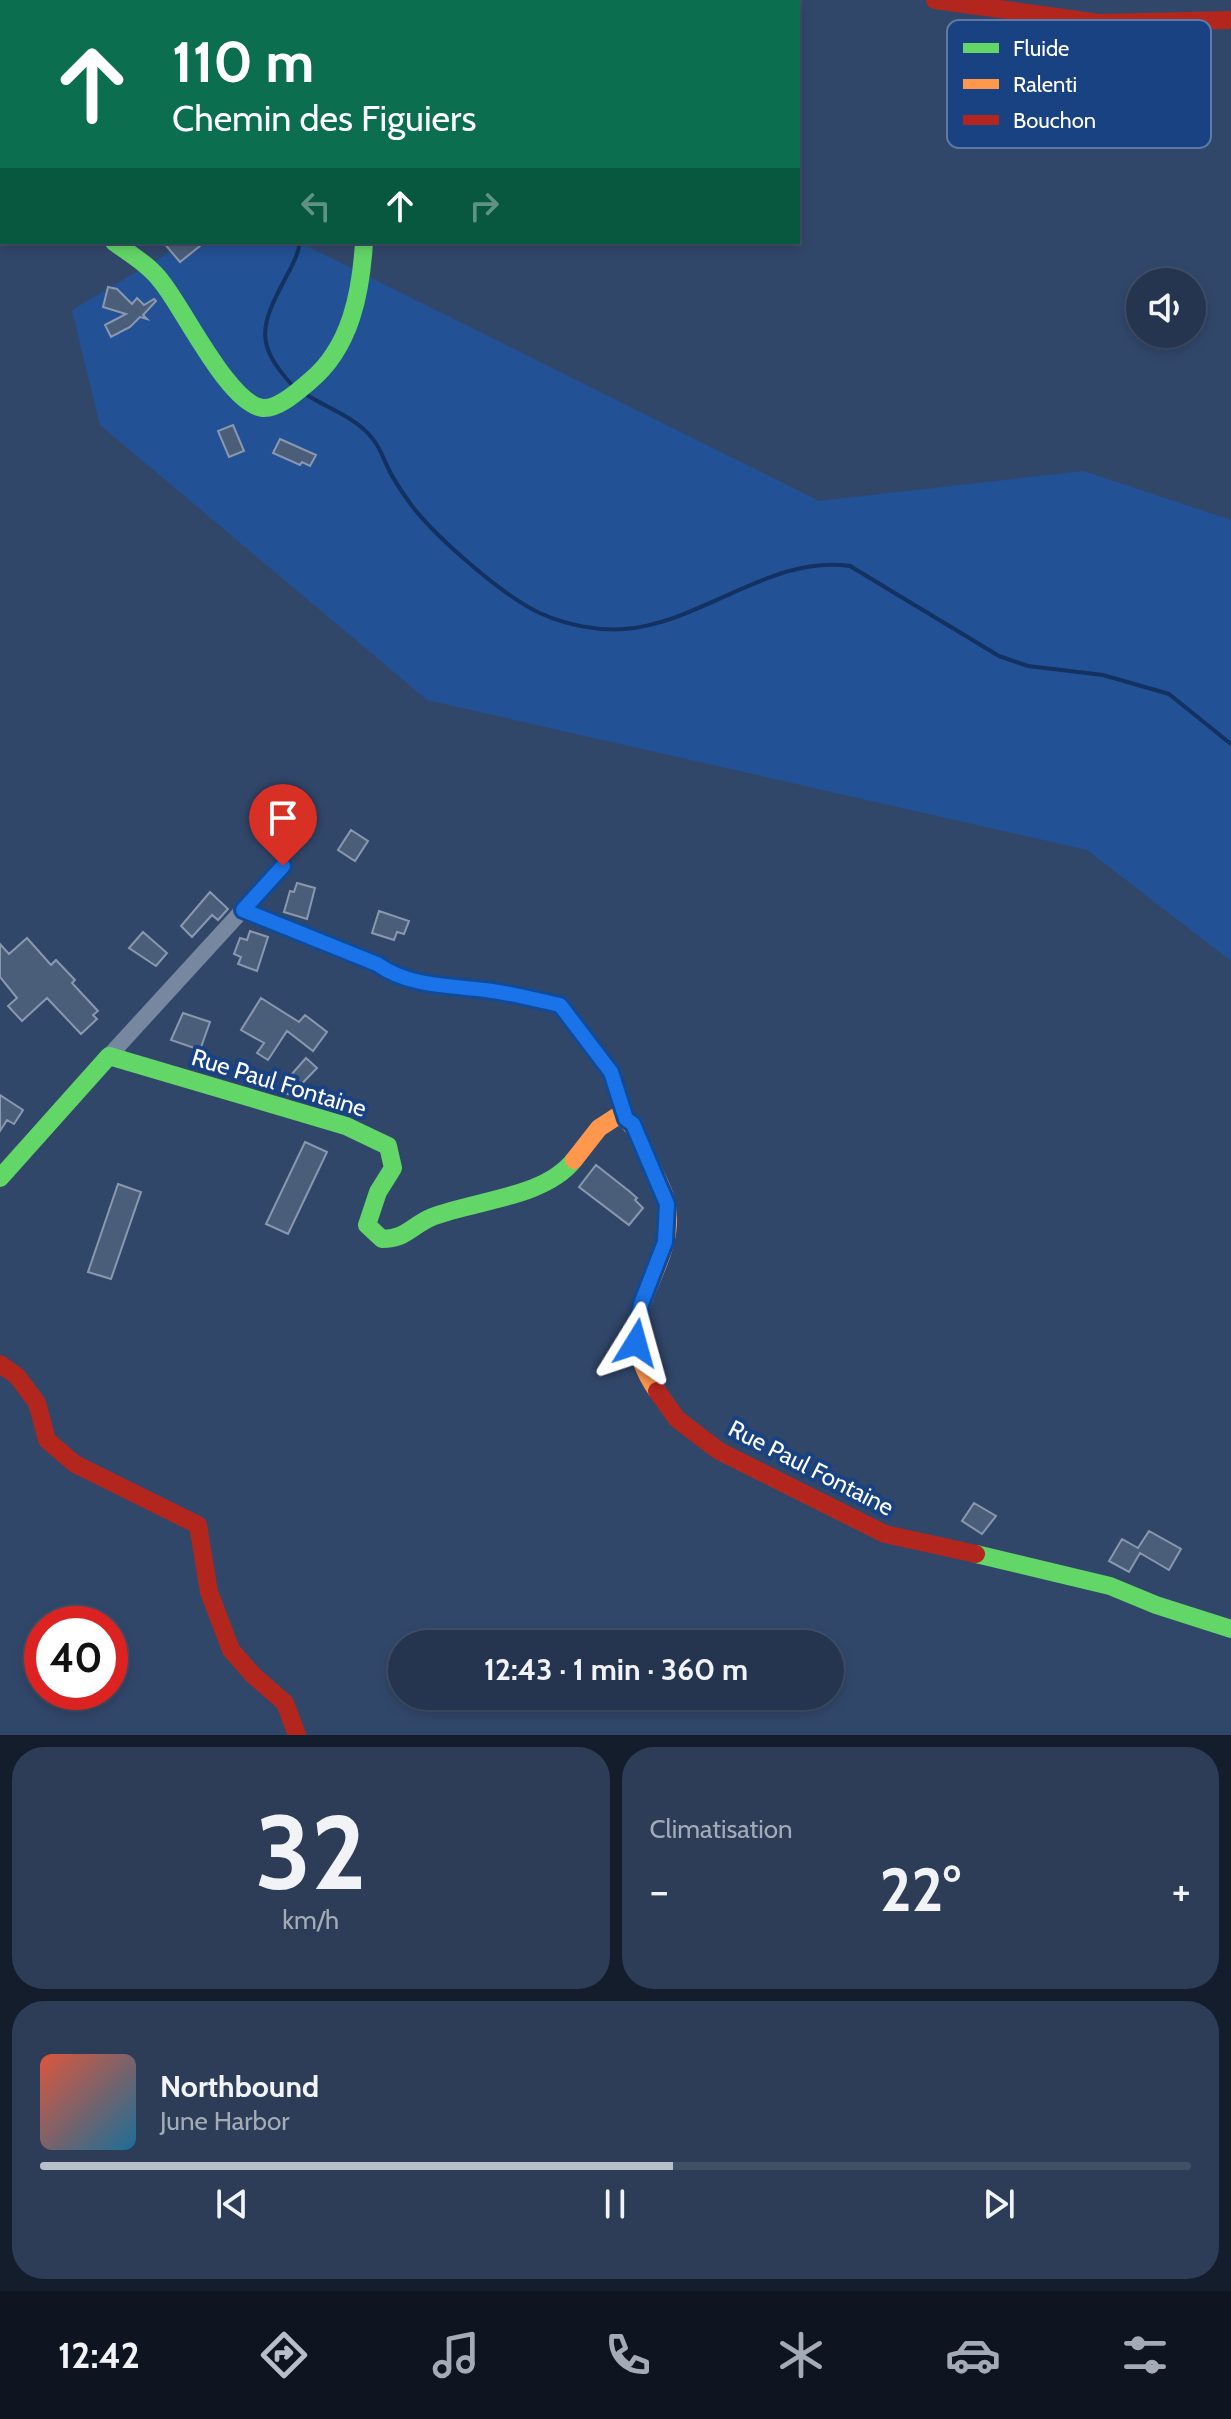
<!DOCTYPE html>
<html lang="fr">
<meta charset="utf-8">
<style>
body{margin:0;font-family:Cabin,sans-serif;background:#2d3d57;color:#f1f3f6;height:100vh;display:flex;flex-direction:column;font-size:30px;white-space:nowrap}
*{box-sizing:border-box;margin:0}
p{font-size:26px;color:#a3abb7}
.icon{flex:none;width:44px;height:44px;fill:none;stroke:currentColor;stroke-width:2;stroke-linecap:round;stroke-linejoin:round}
.map{position:relative;height:1735px;overflow:hidden}
.drawer{display:flex;flex-direction:column;gap:12px;padding:12px;background:#141d2c;flex:1}
.drawer>*{flex:none}
.guide{position:absolute;left:0px;top:0px;width:800px;height:244px;box-shadow:0 4px 12px #0003,0 0 0 2px #425067;background:#0b6e4f;color:#fff;overflow:hidden}
.buttons{position:absolute;left:1126px;top:268px;display:grid;gap:16px}
.buttons a{display:grid;place-items:center;width:80px;height:80px;border-radius:50%;background:#253550;box-shadow:0 4px 12px #0003,0 0 0 2px #425067;font-size:40px}
.speed{position:absolute;left:24px;top:1606px;display:flex;gap:16px;font-size:40px;font-weight:700;text-align:center}
.speed>*{display:grid;place-content:center;width:104px;height:104px;border-radius:50%;background:#253550;box-shadow:0 4px 12px #0003,0 0 0 2px #425067;line-height:1}
.speed .limit{border:12px solid #d22;background:#fff;color:#111}
.pin{position:absolute;display:grid;place-items:center;width:68px;height:68px;color:#fff;margin:-82px -34px;border-radius:50% 50% 50% 0;rotate:-45deg;box-shadow:0 0 8px #0007}
.pin .icon{rotate:45deg}
.me{position:absolute;width:88px;margin:-44px;rotate:8deg;stroke-linejoin:round;filter:drop-shadow(0 0 6px #0008)}
.turn{display:flex;align-items:center;gap:28px;height:168px;padding:0 40px;font-size:36px}
.turn .icon{width:104px;height:104px;stroke-width:2.5}
.turn b{display:block;font-size:56px;line-height:68px}
.lanes{display:flex;align-items:center;height:76px;padding:0 40px;background:#0003;justify-content:center;gap:40px;direction:ltr}
.lanes .off{opacity:.35}
.big{font-size:60px;font-weight:800;line-height:1.1}
.drawer .card{flex:1;display:flex;flex-direction:column;justify-content:center;gap:12px;min-width:0;padding:0 28px;border-radius:32px;background:#2d3d57}
.drawer .dial{align-items:center;gap:0}
.dial b{font-size:104px;line-height:1}
.song{display:flex;align-items:center;gap:24px}
.cover{width:96px;height:96px;border-radius:12px;background:linear-gradient(135deg,hsl(10 70% 55%),hsl(200 70% 35%))}
.played{height:8px;border-radius:4px;background:linear-gradient(90deg,#b7bfcb 55%,#425067 55%)}
.keys{display:flex;justify-content:space-around;direction:ltr}
.heat{display:flex;justify-content:space-between;align-items:center;font-size:44px;direction:ltr}
.drawer .tiles{flex:1;display:grid;gap:12px;grid-template-columns:1fr 1fr}
.card:last-child{grid-column:span 2}
.trip{position:absolute;left:388px;top:1630px;width:456px;height:80px;border-radius:40px;background:#253550;box-shadow:0 4px 12px #0003,0 0 0 2px #425067;font-weight:800;line-height:80px;text-align:center}
.tab-bar{display:flex;height:128px;justify-content:space-around;align-items:center;background:#0f1520;color:#a3abb7}
.tab-bar .icon{width:56px;height:56px}
.tab-bar .selected{color:#b7bfcb}
.tab-bar b{font-size:36px;color:#f1f3f6}
.map>svg:first-child{display:block}
.green{fill:#235195}
.lines{fill:none;stroke-linecap:round;stroke-linejoin:round}
.stream{stroke:#133161;stroke-width:4}
.building{fill:#4b5e79;stroke:#8a98af;stroke-width:2}
.street{stroke:#7787a0;stroke-width:16}
.fast{stroke:#63d668;stroke-width:18}
.slow{stroke:#ff974d;stroke-width:18}
.jam{stroke:#b3261e;stroke-width:18}
.route-casing{stroke:#114b97;stroke-width:20}
.route{stroke:#1a73e8;stroke-width:14}
.labels{text-anchor:middle;stroke-width:8;stroke-linejoin:round;paint-order:stroke}
.street-label{font-size:24px;fill:#fff;stroke:#194282}
.key{fill:#194282;stroke:#5e7ba8;stroke-width:2}
.key-label{font-size:22px;fill:#fff}
</style>
<div class="map">
<svg width="1231" height="1735" viewBox="0 0 1231 1735">
<rect width="100%" height="100%" fill="#31476a"/>
<!-- green -->
<path class="green" d="M187 242H299L819 501 1083 471 1231 520V961L1087 850 427 700 100 425 72 310Z"/>
<g class="lines">
<!-- stream -->
<path class="stream" d="M116 0 117 2
M293 386C254 344 260 326 286 277 292 266 298 255 300 242
M307 395C329 409 355 417 372 438 380 447 384 460 389 470 395 482 404 495 412 506 437 538 505 598 542 614 567 625 597 631 624 629 700 624 772 554 850 566L999 656 1028 666 1103 675 1169 694 1231 744"/>
</g>
<!-- building -->
<path class="building" d="M163 242H205L180 262Z
M108 287 117 289 132 304 137 298 144 305 154 299 156 301 143 315 147 319 140 317 130 327 111 337 105 325 126 314 103 307Z
M233 425 244 451 229 457 218 431Z
M280 439 316 455 310 466 302 462 300 465 273 453Z
M351 830 368 841 355 861 338 850Z
M297 883 315 888 307 919 284 912 290 891 294 892Z
M210 892 228 909 218 920 212 915 192 937 181 926Z
M379 911 409 921 404 934 397 932 394 940 372 933Z
M250 931 268 937 257 971 238 964 241 957 234 954 240 938 247 940Z
M143 932 167 953 156 966 129 948Z
M27 938 51 965 56 960 75 980 72 983 98 1011 93 1015 97 1019 81 1034 47 998 22 1021 8 1006 17 998 0 977V944L9 954Z
M261 998 299 1022 305 1015 327 1032 313 1051 287 1031 268 1060 257 1053 264 1043 241 1030Z
M183 1013 210 1022 200 1050 171 1040Z
M306 1058 317 1068 291 1095 281 1092 283 1084Z
M0 1095 23 1110 14 1124 7 1120 0 1131Z
M305 1142 327 1152 288 1234 266 1224Z
M596 1165 629 1191 637 1198 635 1200 643 1208 629 1225 579 1187Z
M118 1184 141 1192 111 1279 88 1272Z
M974 1503 996 1516 982 1534 962 1521Z
M1149 1531 1181 1549 1169 1570 1140 1553 1129 1572 1109 1561 1122 1539 1138 1548Z"/>
<g class="lines">
<!-- street -->
<path class="street" d="M243 910 377 964C411 988 452 985 492 991 515 994 537 1000 560 1005L611 1072 626 1119
M109 1056 283 866"/>
<!-- fast -->
<path class="fast" d="M114 242C130 254 149 265 161 281 183 307 229 405 263 408 279 409 299 390 310 381 351 347 361 292 364 242
M0 1178 109 1056 346 1126 388 1146 393 1168 378 1192 367 1225 382 1239C406 1239 411 1226 432 1217 475 1200 544 1198 574 1160
M976 1554 1110 1586 1156 1605 1231 1629"/>
<!-- slow -->
<path class="slow" d="M574 1160 599 1128 619 1115C638 1127 640 1140 648 1159 654 1173 665 1190 667 1205 678 1275 602 1311 657 1391"/>
<!-- jam -->
<path class="jam" d="M240 0V2
M935 0 1099 23 1231 20
M0 182 2 183
M0 1364 17 1376 37 1403 47 1440 75 1464 198 1525 209 1592 231 1650 253 1675 285 1703 297 1735
M657 1391 677 1419 719 1451 885 1534 976 1554"/>
</g>
<g class="lines">
<!-- route casing -->
<g class="route-casing">
<path id="route" d="M283 866 243 910 377 964C411 988 452 985 492 991 515 994 537 1000 560 1005L611 1072 626 1119 633 1124 667 1204 665 1242 641 1304 636 1343"/>
</g>
<!-- route -->
<use href="#route" class="route"/>
</g>
<g class="labels">
<!-- street labels -->
<g class="street-label">
<text transform="translate(279 1083) rotate(17)" y="8">Rue Paul Fontaine</text>
<text transform="translate(811 1468) rotate(27)" y="8">Rue Paul Fontaine</text>
</g>
</g>
<!-- legend -->
<rect x="947" y="20" width="264" height="128" rx="12" class="key"/>
<rect x="963" y="43" width="36" height="10" fill="#63d668"/>
<rect x="963" y="79" width="36" height="10" fill="#ff974d"/>
<rect x="963" y="115" width="36" height="10" fill="#b3261e"/>
<g class="key-label">
<text x="1013" y="56">Fluide</text>
<text x="1013" y="92">Ralenti</text>
<text x="1013" y="128">Bouchon</text>
</g>
</svg>
<div class="buttons">
<a><svg class="icon" aria-label="sound" viewBox="0 0 24 24"><path d="M4 9h4l5-4v14l-5-4H4zM17 9q2 3 0 6"/></svg></a>
</div>
<div class="speed"><div class="limit">40</div></div>
<div class="pin" style="left:283px;top:866px;background:#d93025"><svg class="icon" aria-label="arrive" viewBox="0 0 24 24"><path d="M6 21V4h12l-3 4 3 4H6"/></svg></div>
<svg class="me" style="left:636px;top:1343px" viewBox="-20 -20 40 40"><path d="M0-17L14 15 0 8-14 15z" fill="#1a73e8" stroke="#fff" stroke-width="4"/></svg>
<div class="trip">12:43 · 1 min · 360 m</div>
<div class="guide">
<div class="turn"><svg class="icon" aria-label="ahead" viewBox="0 0 24 24"><path d="M12 20V5M6 11l6-6 6 6"/></svg><div><b>110 m</b>Chemin des Figuiers</div></div>
<div class="lanes"><svg class="icon off" aria-label="left" viewBox="0 0 24 24"><path d="M17 20v-9H6M10 6l-5 5 5 5"/></svg><svg class="icon" aria-label="ahead" viewBox="0 0 24 24"><path d="M12 20V5M6 11l6-6 6 6"/></svg><svg class="icon off" aria-label="right" viewBox="0 0 24 24"><path d="M7 20v-9h11M14 6l5 5-5 5"/></svg></div>
</div>
</div>
<section class="drawer">
<div class="tiles">
<div class="card dial"><b>32</b><p>km/h</p></div>
<div class="card"><p>Climatisation</p>
<div class="heat"><a>−</a><b class="big">22°</b><a>+</a></div>
</div>
<div class="card">
<div class="song"><i class="cover"></i><div><b>Northbound</b><p>June Harbor</p></div></div>
<div class="played"></div>
<div class="keys"><svg class="icon" aria-label="previous" viewBox="0 0 24 24"><path d="M18 5L8 12l10 7zM5 5v14"/></svg><svg class="icon" aria-label="pause" viewBox="0 0 24 24"><path d="M8 5v14M16 5v14"/></svg><svg class="icon" aria-label="next" viewBox="0 0 24 24"><path d="M6 5l10 7-10 7zM19 5v14"/></svg></div>
</div>
</div>
</section>
<nav class="tab-bar">
<b>12:42</b>
<svg class="icon selected" aria-label="directions" viewBox="0 0 24 24"><path d="M12 3l9 9-9 9-9-9zM9 14v-3h6M13 9l2 2-2 2"/></svg>
<svg class="icon" aria-label="music" viewBox="0 0 24 24"><path d="M9 18V5l10-2v13"/><circle cx="6" cy="18" r="3"/><circle cx="16" cy="16" r="3"/></svg>
<svg class="icon" aria-label="phone" viewBox="0 0 24 24"><path d="M5 4h4l2 5-3 2q2 4 5 5l2-3 5 2v4C11 20 4 13 5 4z"/></svg>
<svg class="icon" aria-label="climate" viewBox="0 0 24 24"><path d="M12 3v18M4 7l16 10M4 17L20 7"/></svg>
<svg class="icon" aria-label="car" viewBox="0 0 24 24"><path d="M5 17H2v-5l4-1 3-4h7l3 4 3 1v5h-3M9 17h6M6 11h13"/><circle cx="7" cy="17" r="2"/><circle cx="17" cy="17" r="2"/></svg>
<svg class="icon" aria-label="filters" viewBox="0 0 24 24"><path d="M4 7h16M4 17h16"/><circle cx="9" cy="7" r="2"/><circle cx="15" cy="17" r="2"/></svg>
</nav>
